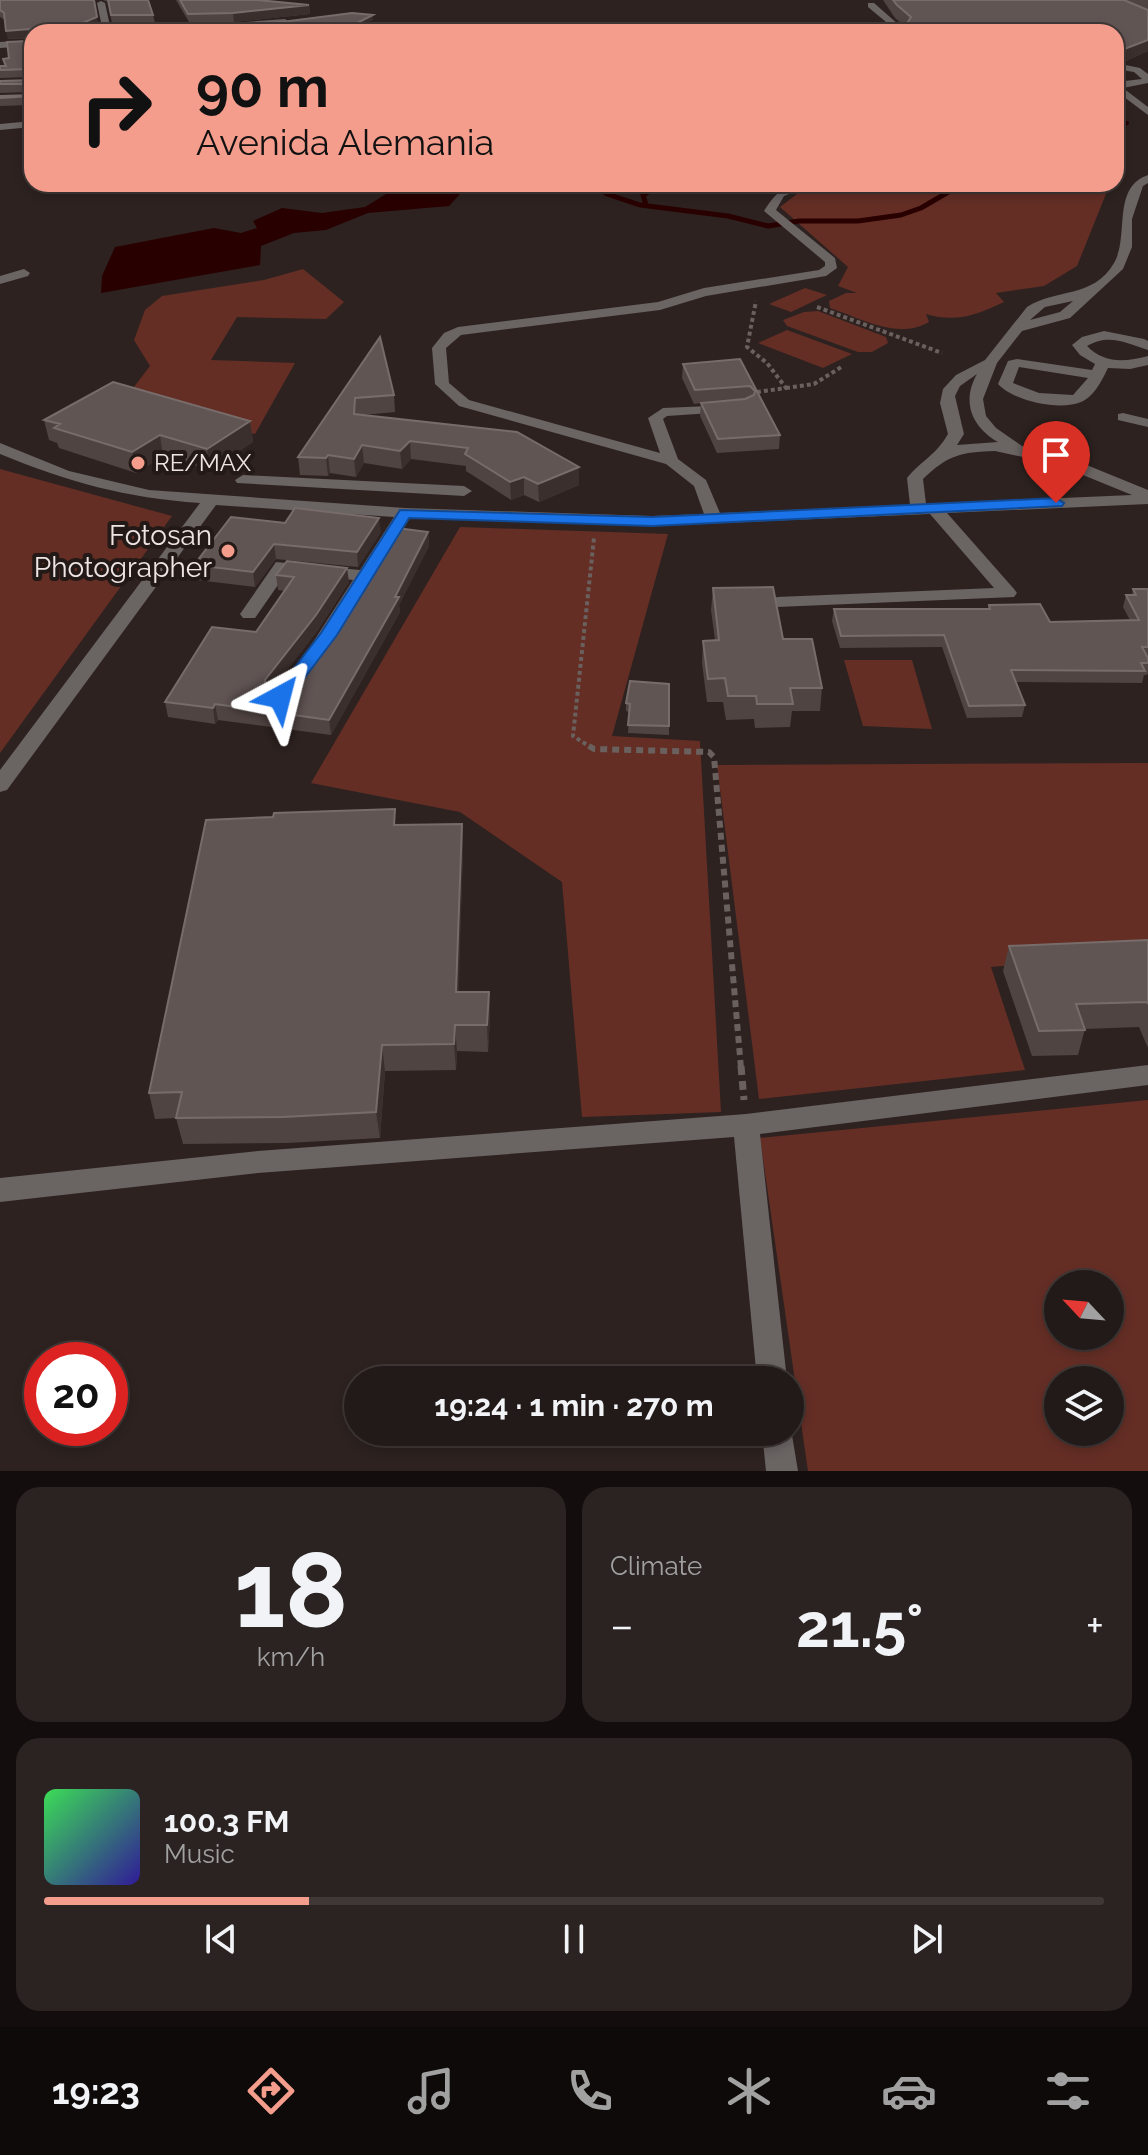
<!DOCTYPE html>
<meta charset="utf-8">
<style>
body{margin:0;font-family:Raleway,sans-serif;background:#2a2321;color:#f1f3f6;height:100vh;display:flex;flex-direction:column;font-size:30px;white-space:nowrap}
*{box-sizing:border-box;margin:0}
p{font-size:26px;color:#a2a1a2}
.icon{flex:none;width:44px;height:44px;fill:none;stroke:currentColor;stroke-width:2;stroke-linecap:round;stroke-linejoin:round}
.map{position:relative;height:1471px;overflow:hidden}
.side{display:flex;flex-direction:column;gap:16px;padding:16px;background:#130e0d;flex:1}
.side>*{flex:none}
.guide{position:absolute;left:24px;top:24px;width:1100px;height:168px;border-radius:24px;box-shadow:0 4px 12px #0003,0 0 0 2px #3f3837;background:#f49d8d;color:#111;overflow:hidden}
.needle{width:52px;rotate:296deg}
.tools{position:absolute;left:1044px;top:1270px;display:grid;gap:16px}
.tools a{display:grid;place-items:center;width:80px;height:80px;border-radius:50%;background:#221a18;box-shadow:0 4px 12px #0003,0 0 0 2px #3f3837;font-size:40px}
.speed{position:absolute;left:24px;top:1342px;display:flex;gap:16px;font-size:40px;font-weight:700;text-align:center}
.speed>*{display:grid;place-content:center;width:104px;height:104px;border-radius:50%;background:#221a18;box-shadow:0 4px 12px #0003,0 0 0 2px #3f3837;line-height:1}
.speed .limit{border:12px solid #d22;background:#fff;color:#111}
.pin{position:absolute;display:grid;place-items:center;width:68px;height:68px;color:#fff;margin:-82px -34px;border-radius:50% 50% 50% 0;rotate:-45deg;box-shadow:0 0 8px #0007}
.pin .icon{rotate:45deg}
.me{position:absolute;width:88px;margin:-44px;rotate:38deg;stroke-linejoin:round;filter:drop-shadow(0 0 6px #0008)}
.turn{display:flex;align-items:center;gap:28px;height:168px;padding:0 40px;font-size:36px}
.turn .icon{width:104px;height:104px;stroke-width:2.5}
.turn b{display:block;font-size:56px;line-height:68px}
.big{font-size:60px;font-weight:700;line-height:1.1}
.side .tile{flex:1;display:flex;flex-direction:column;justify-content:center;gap:12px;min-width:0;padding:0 28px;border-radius:24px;background:#2a2321}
.side .dial{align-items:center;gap:0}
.dial b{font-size:104px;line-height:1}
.song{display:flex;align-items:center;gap:24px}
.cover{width:96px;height:96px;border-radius:12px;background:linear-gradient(135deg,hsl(130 70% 55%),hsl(250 70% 35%))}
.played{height:8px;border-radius:4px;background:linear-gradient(90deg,#f49d8d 25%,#3f3837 25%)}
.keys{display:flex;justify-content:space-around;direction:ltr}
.heat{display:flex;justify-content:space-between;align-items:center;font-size:44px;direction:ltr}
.side .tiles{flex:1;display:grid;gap:16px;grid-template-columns:1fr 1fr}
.tile:last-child{grid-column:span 2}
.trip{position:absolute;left:344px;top:1366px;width:460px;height:80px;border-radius:40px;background:#221a18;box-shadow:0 4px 12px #0003,0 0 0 2px #3f3837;font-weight:700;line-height:80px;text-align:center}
.menu{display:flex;height:128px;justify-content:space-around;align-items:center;background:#0e0a0a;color:#a2a1a2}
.menu .icon{width:56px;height:56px}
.menu .active{color:#f49d8d}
.menu b{font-size:36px;color:#f1f3f6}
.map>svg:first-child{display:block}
.green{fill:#642e25;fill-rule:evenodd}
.water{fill:#290000}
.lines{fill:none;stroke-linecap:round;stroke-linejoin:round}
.stream-far1{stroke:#290000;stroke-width:4}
.stream{stroke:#290000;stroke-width:5}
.path-far2{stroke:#6a605e;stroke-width:4;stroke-dasharray:4 3;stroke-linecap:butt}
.path-far1{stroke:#6a605e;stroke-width:6;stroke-dasharray:7 5;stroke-linecap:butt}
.path{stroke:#6a605e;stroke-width:7;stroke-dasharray:9 6;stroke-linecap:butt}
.minor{fill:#6a6463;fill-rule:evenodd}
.wall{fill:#504442}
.shaded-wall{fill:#3b2f2d}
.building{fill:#615554;stroke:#776c6a;stroke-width:2}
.route{fill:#1a73e8;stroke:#114b97;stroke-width:2}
.poi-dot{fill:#f49d8d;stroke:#231916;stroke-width:3}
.labels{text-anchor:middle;stroke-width:8;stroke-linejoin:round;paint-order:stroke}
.far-poi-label{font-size:24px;fill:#ede5e4;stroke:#231916;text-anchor:start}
.poi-label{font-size:28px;fill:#ede5e4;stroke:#231916;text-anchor:end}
</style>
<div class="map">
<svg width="1148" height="1471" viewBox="0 0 1148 1471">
<rect width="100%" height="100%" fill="#2d2220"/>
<!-- green -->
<path class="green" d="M824 184H1110L1077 266 1044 286 996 293 1004 302C977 315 956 323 926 314L929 322C897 340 863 319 830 308L829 301 846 293H857L838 286 848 267 780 207 801 191Z
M303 269 344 302 326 319 237 317 211 360 295 363 255 434 167 418 127 396 150 366 134 340 145 310 162 296 264 280Z
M805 288 827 295 791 312 769 304Z
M818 311 886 337 888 343 872 352H858L787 326 783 320 804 312Z
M787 330 852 354 823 368 758 343Z
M0 469 172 516 0 753Z
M460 527 668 534 612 736 700 741 721 1112 582 1117 562 882 460 812 311 783Z
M844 660H912L932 729 863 726Z
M1148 763V953L991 967 1025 1070 759 1099 717 765Z
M1148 1100V1471H808L760 1138ZM1058 1284H1110V1336H1058ZM1058 1380H1110V1432H1058Z"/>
<!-- water -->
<path class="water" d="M512 185 460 194 449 206 368 213 326 230 294 233 261 246 260 265 101 293 102 276 115 247 214 228 241 233 257 228 253 221 282 208 322 213 365 207 391 191Z"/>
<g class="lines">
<!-- stream-far1 -->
<path class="stream-far1" d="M1116 129 1127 123"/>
<!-- stream -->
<path class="stream" d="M1116 129 1120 127
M593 184 607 194 640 205 728 216 768 226 799 221H858L901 215 921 208 962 184
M512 185 523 184
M646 205 643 195 661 184"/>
<!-- path-far2 -->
<path class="path-far2" d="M817 307 942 353
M786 388 814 384 843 366
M750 393 786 388 767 363 747 347 756 301
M592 748 573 736 594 538"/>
<!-- path-far1 -->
<path class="path-far1" d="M589 746 594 749 709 752 714 757 741 1068"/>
<!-- path -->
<path class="path" d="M741 1066 744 1100"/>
<!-- minor -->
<path class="minor" d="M101 1 105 3 110 26 206 25 285 19 289 22 206 31 82 32 102 27 97 3Z
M868 3H874L907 32H898L868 7Z
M32 40V46L0 48V42Z
M1116 63 1140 68 1148 74V83L1123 88 1148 107V115L1116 91V82L1142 79 1134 72 1116 69Z
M32 121V127L0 130V124Z
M1148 175V183L1143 186 1132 219V247L1123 269 1070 318 1022 331 997 363 983 399 986 416 996 428 1022 446 1067 457 1148 490V504L947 513 1014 589 1017 593 1014 597 777 607 768 602 777 597 994 588 930 514 652 526 410 518 326 650 317 656 308 650 353 580 287 572 255 618H243L240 614 276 562 360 570 394 517 216 505 7 790 0 792V770L200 503C126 498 68 482 0 454V443L69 471 149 490 405 508 652 516 704 514 694 486 666 464 459 406 435 384 432 348 444 333 458 327 658 302 704 288 819 270 825 266V262L764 211C778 189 786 184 813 184L784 196 776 210 835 258 837 268 826 276 706 296 660 310 461 335 446 348 449 383 469 400 660 453 648 418 663 408 732 405V411L727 412 667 416 663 419 678 459 706 480 720 513 910 505 907 478C922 460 936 455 948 434L940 403 943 389 956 375 985 360 1027 307C1056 288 1093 299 1114 263 1130 236 1111 188 1148 175ZM1073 301 1060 312 1030 320 1045 307ZM977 374C961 402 972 427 998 442L957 445 964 434 955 396 960 386ZM995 451 1056 464 1132 495 926 504 923 479C948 455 961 452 995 451Z
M24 269 30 273 28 276 0 284V276Z
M1104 331 1144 339 1148 341V350C1126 343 1109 333 1087 346 1105 364 1125 362 1148 356V365L1130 369 1108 368C1102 380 1094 397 1081 402 1060 411 1013 401 998 384L1008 361 1017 359 1092 370 1095 364 1080 355 1072 345 1082 337ZM1019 367 1088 378 1073 395 1039 393 1013 383Z
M1123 413 1148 419V427L1118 420V414Z
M243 475 464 486 472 491 464 496 237 483 235 480Z
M1148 1065V1085L760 1134 787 1380H757L734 1137 258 1173 0 1202V1178L258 1151 746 1114Z
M790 1423 798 1471H766L762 1432H790Z"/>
</g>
<!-- wall -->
<path class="wall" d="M0 0 94 3 98 25 92 27 32 32V38L8 39 5 20 0 17Z
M103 0H148L153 15 155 23H112L108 2Z
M176 0H258L309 5 310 14 234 22H189Z
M883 0H1148V51L1124 62H1116V32H907L908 29 895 18Z
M32 40V77L0 78V66H5L3 59 9 58Z
M32 80V92L0 93V81Z
M32 95V105L0 106V96Z
M380 337 394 395 395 412 363 415 579 467V485L539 502 524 495 511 500 466 471V466L411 459 402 469 364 463 356 477 330 473 328 476 300 475 298 457Z
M740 359 780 435 779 449 717 453 700 416 701 403 694 404 682 378 683 364Z
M44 420 250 421 253 442 210 470 163 456 136 473 59 448 57 443 49 440Z
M231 517 381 532 358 567 276 559 255 587 197 580 194 565Z
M428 532 429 546 399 605 400 612 331 735 218 720 215 724 168 717 165 702 256 632 285 591 278 590 276 575 349 582 318 630 273 688 276 690 286 688Z
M713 588 783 639 822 688 820 711H792L790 727 755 728 754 719 726 720 723 702H707L702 663 703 641 715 640 711 610Z
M1133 589H1148V673L1147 675H1144L1142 683 1016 682 1025 705 1022 717 967 718 942 647 840 648 832 621 834 609H988L989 605 1050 622 1130 620 1123 607 1126 595H1132Z
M669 684V735L628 733 629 712 626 711V703Z
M273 817 397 825 462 824 463 849 458 992H489L490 1018 488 1052 457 1051 456 1070 385 1071 380 1138 287 1143 183 1144 176 1118 155 1119 149 1093Z
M1148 940V1048L1139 1027 1085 1029 1078 1055 1032 1056 1003 971 1009 946Z"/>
<!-- shaded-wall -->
<path class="shaded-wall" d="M309 5 310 14 234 22 233 13Z
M373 15V20L357 29V23Z
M97 17 98 25 79 32 78 25Z
M30 29 32 37 8 39 6 31Z
M1148 40V51L1124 62 1127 48Z
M250 421 253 442 210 470 207 449Z
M160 435 163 456 136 473 132 452Z
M410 441 411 459 402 469 400 451Z
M362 445 364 463 356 477 354 459Z
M328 455 330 473 328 476 326 458Z
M579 467V485L539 502 538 484Z
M524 477V495L511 500 510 482Z
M379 518 381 532 358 567 357 552Z
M428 532 429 546 399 605 400 612 331 735 329 720Z
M274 544 276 559 255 587 253 572Z
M347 568 349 582 318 630 268 695 265 680Z
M215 704 218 720 215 724 213 708Z
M462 824 463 849 458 1018 456 992Z
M489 992 490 1018 488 1052 487 1025Z
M455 1025 457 1051 456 1070 454 1044Z
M382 1045 385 1071 380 1138 376 1112Z"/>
<!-- building -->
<path class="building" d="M0 0H94L97 17 78 25 81 27H158L160 32H32V34L30 29 6 31 4 13 0 10Z
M108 0H148L153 15H111Z
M180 0H258L309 5 233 13 188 14Z
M893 0H1124L1148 10V40L1127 48 1116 49V32H915L908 22 911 17 897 5Z
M352 13 373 15 357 23 372 25 369 27 375 28 380 32H198L196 29 234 28Z
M32 40V70L30 69 0 70V66H6L3 59 9 58 7 42 31 41Z
M32 80V85L30 84H0V81Z
M32 95V96L0 98V96Z
M380 337 394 395 355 398 354 414 517 432 579 467 538 484 524 477 510 482 465 454 468 448 410 441 400 451 362 445 354 459 328 455 326 458 298 457Z
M740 359 780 435 718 439 701 403 745 399 754 395 755 391 750 386 695 390 683 364Z
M113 382 250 421 207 449 160 435 132 452 54 428 60 424 44 420Z
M295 508 379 518 357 552 274 544 253 572 194 565 231 517 285 523Z
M397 528 428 532 395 597H399L329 720 215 704 213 708 165 702 212 627 256 632 294 577 276 575 287 561 347 568 316 615 265 680 266 684 276 690 286 688 338 622Z
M773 587 783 639H812L822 688H790L793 704H757L756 696H728L725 678 708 679 703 641 719 640 713 588Z
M1133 589H1148V647H1142L1148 658V663H1141L1145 671 1011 670 1025 705 969 706 944 635 841 636 834 609H990L989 605 1040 604 1050 622 1139 620 1126 595H1136Z
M630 681 669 684V726L628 725 630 704 626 703Z
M395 809 394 825 462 824 456 992H489L487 1025H455L454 1044 382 1045 376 1112 283 1117 176 1118 182 1092 149 1093 206 820 273 817 274 813Z
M1148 940V1004L1147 1002 1076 1004 1085 1030 1039 1031 1009 946Z"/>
<!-- route -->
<path class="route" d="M1056 498 1064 503 1062 506 652 526 409 518 337 635 287 701 280 702 272 697 321 633 400 510 652 517Z"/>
<!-- markers -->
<g class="poi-dot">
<circle cx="138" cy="463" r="8"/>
<circle cx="228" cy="551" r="8"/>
</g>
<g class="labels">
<!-- far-poi labels -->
<g class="far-poi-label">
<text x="154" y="471">RE/MAX</text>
</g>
<!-- poi labels -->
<g class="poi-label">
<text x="212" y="545">Fotosan<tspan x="212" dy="32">Photographer</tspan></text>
</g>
</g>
</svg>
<div class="tools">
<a><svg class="needle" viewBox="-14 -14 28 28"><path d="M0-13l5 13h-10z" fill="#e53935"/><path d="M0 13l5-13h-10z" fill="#a2a1a2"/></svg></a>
<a><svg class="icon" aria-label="layers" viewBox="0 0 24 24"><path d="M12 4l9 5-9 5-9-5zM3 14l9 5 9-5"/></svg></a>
</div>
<div class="speed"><div class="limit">20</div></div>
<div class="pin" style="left:1056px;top:503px;background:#d93025"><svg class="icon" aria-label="arrive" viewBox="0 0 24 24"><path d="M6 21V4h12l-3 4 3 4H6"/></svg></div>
<svg class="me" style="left:280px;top:697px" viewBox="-20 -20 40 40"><path d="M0-17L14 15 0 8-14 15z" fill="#1a73e8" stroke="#fff" stroke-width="4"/></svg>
<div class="trip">19:24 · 1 min · 270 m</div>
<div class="guide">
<div class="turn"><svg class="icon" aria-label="right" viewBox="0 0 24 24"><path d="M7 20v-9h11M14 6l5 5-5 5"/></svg><div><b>90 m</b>Avenida Alemania</div></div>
</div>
</div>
<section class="side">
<div class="tiles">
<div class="tile dial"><b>18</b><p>km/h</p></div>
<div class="tile"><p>Climate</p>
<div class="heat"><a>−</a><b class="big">21.5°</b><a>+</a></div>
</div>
<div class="tile">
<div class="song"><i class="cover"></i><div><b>100.3 FM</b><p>Music</p></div></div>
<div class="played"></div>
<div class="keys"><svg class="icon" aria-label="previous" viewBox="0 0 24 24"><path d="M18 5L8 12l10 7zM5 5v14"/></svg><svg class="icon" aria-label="pause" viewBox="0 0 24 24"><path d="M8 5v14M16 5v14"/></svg><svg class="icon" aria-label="next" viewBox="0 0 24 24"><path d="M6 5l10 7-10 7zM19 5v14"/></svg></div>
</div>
</div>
</section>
<nav class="menu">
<b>19:23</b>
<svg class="icon active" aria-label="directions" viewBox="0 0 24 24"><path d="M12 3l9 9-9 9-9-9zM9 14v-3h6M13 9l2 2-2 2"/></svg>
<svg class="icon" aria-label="music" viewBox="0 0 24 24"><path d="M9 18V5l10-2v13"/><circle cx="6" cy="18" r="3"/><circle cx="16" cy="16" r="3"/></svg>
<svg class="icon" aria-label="phone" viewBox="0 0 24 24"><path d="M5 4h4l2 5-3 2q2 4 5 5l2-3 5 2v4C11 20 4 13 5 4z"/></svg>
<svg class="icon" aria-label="climate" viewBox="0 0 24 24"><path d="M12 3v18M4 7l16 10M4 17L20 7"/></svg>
<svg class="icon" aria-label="car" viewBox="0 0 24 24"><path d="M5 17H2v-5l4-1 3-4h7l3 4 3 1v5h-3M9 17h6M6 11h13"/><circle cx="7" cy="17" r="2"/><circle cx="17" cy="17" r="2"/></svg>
<svg class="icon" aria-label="filters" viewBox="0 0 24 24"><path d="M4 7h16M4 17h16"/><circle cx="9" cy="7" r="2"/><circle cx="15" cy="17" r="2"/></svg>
</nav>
